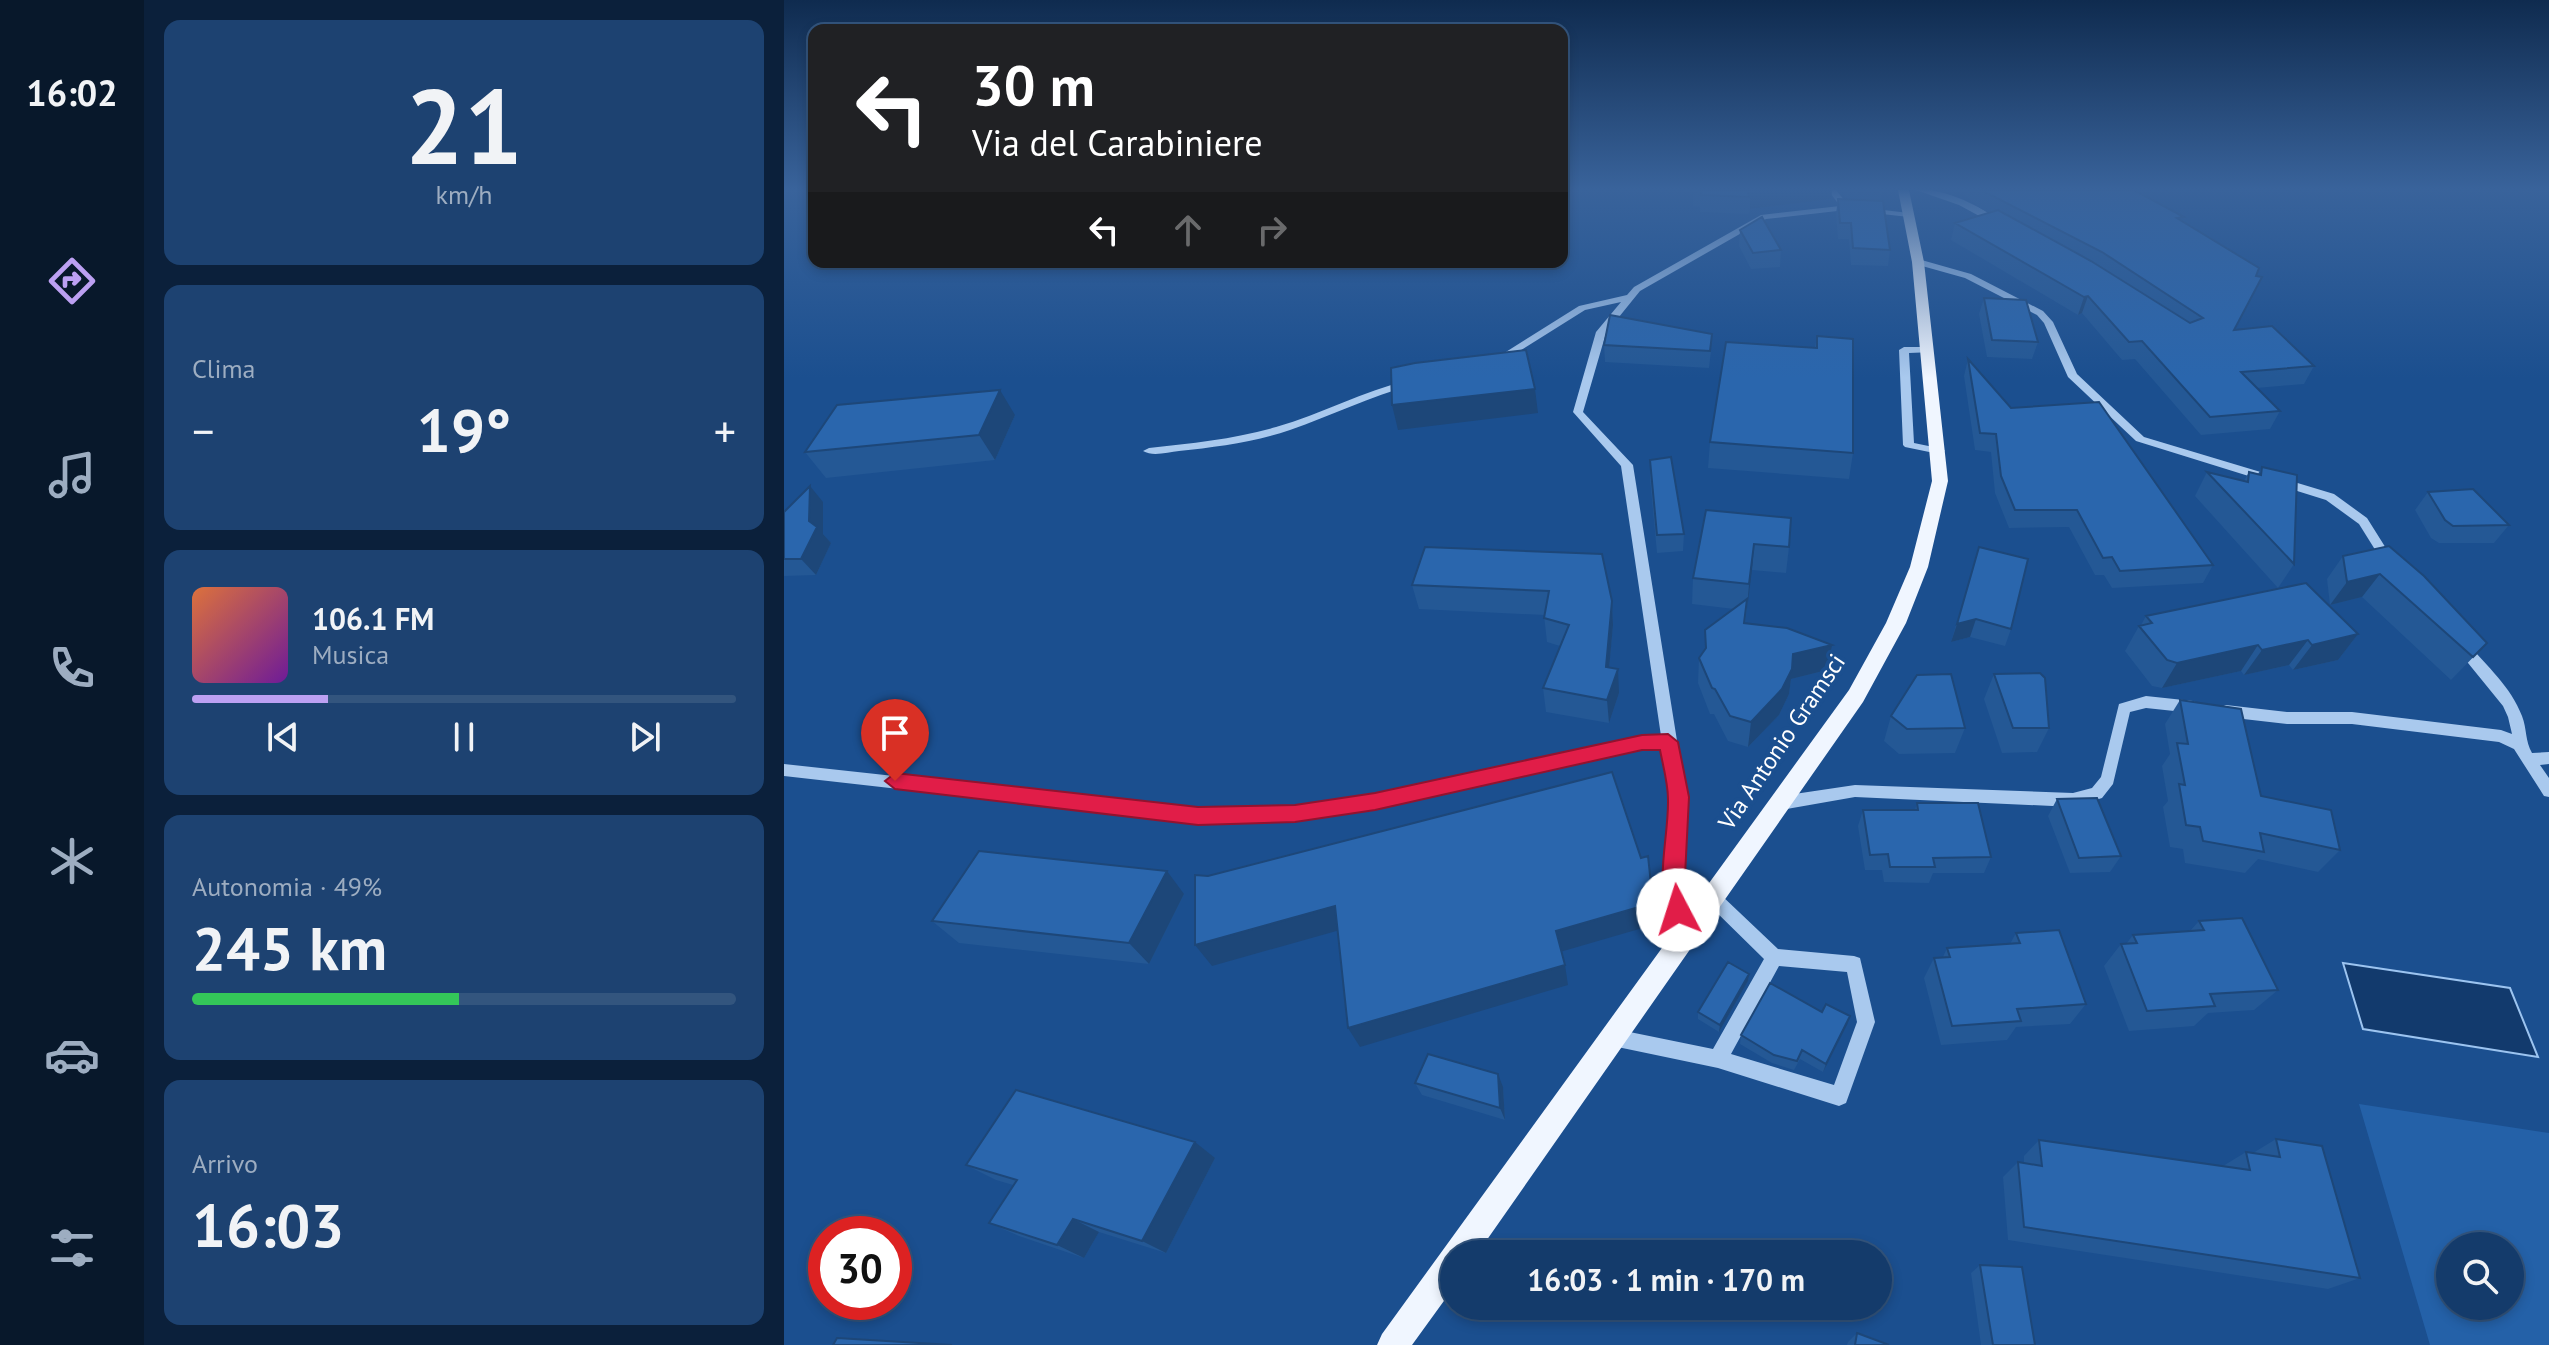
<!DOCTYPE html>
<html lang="it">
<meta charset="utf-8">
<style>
body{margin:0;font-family:"PT Sans",sans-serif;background:#1d4271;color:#f1f3f6;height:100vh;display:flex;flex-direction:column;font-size:30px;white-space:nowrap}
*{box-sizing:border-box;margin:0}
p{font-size:26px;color:#9dadc1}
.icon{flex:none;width:44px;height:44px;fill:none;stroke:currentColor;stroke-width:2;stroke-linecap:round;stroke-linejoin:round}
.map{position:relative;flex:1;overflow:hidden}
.details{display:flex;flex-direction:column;gap:20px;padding:20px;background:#0b203b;width:640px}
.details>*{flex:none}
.guide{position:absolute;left:24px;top:24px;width:760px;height:244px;border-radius:16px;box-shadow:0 4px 12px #0003,0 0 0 2px #33557e;background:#202124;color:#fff;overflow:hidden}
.buttons{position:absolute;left:1652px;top:1232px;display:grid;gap:16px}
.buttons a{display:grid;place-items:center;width:88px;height:88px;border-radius:50%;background:#143b6b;box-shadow:0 4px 12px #0003,0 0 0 2px #33557e;font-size:40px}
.speed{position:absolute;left:24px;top:1216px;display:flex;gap:16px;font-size:40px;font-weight:700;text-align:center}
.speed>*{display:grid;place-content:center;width:104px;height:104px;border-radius:50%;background:#143b6b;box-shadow:0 4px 12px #0003,0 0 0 2px #33557e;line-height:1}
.speed .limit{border:12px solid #d22;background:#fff;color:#111}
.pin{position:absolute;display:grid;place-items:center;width:68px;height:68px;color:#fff;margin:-82px -34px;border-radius:50% 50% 50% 0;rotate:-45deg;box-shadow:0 0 8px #0007}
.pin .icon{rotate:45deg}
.me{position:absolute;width:88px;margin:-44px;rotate:355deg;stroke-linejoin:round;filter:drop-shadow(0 0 6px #0008)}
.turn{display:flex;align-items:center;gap:28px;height:168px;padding:0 32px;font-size:36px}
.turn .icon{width:104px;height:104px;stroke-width:2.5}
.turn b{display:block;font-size:56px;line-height:68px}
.lanes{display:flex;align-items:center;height:76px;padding:0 32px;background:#0003;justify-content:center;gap:40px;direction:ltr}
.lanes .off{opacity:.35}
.big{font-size:60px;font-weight:700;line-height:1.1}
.details .widget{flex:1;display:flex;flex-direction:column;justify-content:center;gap:12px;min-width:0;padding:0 28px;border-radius:16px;background:#1d4271}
.details .dial{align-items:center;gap:0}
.dial b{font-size:104px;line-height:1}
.song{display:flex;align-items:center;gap:24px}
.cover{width:96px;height:96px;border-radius:12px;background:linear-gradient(135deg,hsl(20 70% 55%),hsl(280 70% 35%))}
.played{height:8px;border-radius:4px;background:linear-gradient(90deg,#bca0f2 25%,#33557e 25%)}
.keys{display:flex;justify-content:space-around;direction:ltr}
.heat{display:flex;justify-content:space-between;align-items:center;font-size:44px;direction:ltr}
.charge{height:12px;border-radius:6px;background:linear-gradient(90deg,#34c759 49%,#33557e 0)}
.trip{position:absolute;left:656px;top:1240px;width:452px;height:80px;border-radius:40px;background:#143b6b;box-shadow:0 4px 12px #0003,0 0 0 2px #33557e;font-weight:700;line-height:80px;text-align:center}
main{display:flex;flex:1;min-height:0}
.dock{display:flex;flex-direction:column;width:144px;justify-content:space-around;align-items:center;background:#08182b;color:#9dadc1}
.dock .icon{width:56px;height:56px}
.dock .selected{color:#bca0f2}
.dock b{font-size:36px;color:#f1f3f6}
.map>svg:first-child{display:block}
.green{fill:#2461a8;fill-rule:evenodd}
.water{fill:#123a6d;stroke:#9cc4f0;stroke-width:2}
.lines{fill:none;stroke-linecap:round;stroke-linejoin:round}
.minor{fill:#a9c9ee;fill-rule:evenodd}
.major{fill:#f0f6ff;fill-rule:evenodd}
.wall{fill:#245895}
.shaded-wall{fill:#1d4779}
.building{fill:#2a66ad;stroke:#1d4779;stroke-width:2}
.route{fill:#e11d48;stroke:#92132f;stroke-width:2}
.labels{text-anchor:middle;stroke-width:8;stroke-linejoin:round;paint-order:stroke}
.street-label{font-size:24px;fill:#fff;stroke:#1b4f8f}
</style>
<main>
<nav class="dock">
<b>16:02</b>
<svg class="icon selected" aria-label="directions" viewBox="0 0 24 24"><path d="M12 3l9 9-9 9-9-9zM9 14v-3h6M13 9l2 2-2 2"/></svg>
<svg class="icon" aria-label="music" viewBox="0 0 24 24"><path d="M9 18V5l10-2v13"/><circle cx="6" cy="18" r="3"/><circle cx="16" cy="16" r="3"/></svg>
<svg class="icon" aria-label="phone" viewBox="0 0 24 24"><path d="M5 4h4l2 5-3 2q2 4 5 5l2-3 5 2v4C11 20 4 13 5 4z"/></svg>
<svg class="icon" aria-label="climate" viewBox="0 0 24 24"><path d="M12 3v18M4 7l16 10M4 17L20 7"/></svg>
<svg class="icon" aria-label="car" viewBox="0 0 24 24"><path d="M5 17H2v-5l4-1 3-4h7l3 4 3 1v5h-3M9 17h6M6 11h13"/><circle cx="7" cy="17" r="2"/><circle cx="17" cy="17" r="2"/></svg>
<svg class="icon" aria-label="filters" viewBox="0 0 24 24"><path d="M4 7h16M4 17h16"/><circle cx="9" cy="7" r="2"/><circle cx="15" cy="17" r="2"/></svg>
</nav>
<section class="details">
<div class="widget dial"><b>21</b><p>km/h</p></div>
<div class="widget"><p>Clima</p>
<div class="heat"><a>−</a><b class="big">19°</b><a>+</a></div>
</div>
<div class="widget">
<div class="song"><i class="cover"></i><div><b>106.1 FM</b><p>Musica</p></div></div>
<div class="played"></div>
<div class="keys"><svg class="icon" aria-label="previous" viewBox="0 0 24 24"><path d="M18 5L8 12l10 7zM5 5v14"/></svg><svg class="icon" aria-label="pause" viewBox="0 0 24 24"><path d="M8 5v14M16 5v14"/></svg><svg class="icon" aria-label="next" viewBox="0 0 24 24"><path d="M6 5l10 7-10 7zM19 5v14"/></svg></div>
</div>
<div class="widget"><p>Autonomia · 49%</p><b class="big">245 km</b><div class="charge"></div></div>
<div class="widget"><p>Arrivo</p><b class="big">16:03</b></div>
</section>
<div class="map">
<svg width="1765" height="1345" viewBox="0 0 1765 1345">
<rect width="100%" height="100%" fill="#1b4f8f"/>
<!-- green -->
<path class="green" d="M1575 1104 1765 1133V1345H1646ZM1666 1246H1726V1306H1666Z"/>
<!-- water -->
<path class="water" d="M1559 963 1726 988 1754 1057 1579 1029Z"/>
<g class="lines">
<!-- minor -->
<path class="minor" d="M1044 190H1052L1065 206 1125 213 1129 215 1125 217 1062 210 982 219 856 291 822 333 799 412 849 465 902 797 898 876 902 907 919 928 916 934 910 936C865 919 888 834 886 797 886 781 881 764 879 748H858L591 809 511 820 414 823 0 776V764L414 809 511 806 591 795 858 736H877L837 466 789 412 812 332 837 302 801 310 715 364 706 362 795 306 843 295 850 287 977 215 1056 206Z
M1132 190C1160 188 1195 205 1217 222L1210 224 1175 205Z
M1134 259 1187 274 1259 311 1269 322 1293 374 1360 437 1550 494 1583 518 1610 561 1608 564H1600L1575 524 1542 500 1352 441 1284 377 1260 323 1253 315 1181 278 1131 264V260Z
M1145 347 1149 348V352L1125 353 1130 443 1159 449 1161 451 1155 454 1121 447 1119 445 1115 350 1120 347Z
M625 380 629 381V385C586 396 547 416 506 430 470 442 432 447 395 451 384 452 369 457 359 451L365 448C408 443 451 439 492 427 538 414 579 391 625 380Z
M1678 642 1683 643C1703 666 1727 687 1738 716 1743 729 1741 741 1748 753L1765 752V764L1756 765 1765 778V797L1760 796 1730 749 1715 742 1568 724H1503L1442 717 1437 715 1435 711 1437 707 1442 705 1503 712H1568L1717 730 1728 734 1724 717 1719 706 1671 647Z
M1362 696 1409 701 1414 703 1416 707 1414 711 1409 713 1362 708 1346 712 1329 784 1318 798 1289 807 1071 797 997 810 991 808 989 803 991 798 997 796 1071 785 1289 793 1308 788 1317 777 1335 704Z
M930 891 936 894 994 949 1070 956 1076 958 1091 1022 1062 1103 1055 1106 934 1068 824 1045 822 1038 824 1031 831 1029 929 1049 980 959 924 904 922 899 924 894ZM995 966 1063 972 1073 1022 1050 1085 947 1054Z"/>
<!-- major -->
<path class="major" d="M1114 190H1125L1140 262 1164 481 1144 567 1122 623 1079 702 693 1254H670V1287L628 1345H593L598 1334 1065 690 1102 623 1126 567 1148 481 1128 262Z"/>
</g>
<!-- wall -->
<path class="wall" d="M897 190H1048L1047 199 966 209 965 214 916 212V207L909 206V193L897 192Z
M1056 190H1098L1096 201 1106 250 1104 266 1067 265 1065 239H1054L1052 214 1054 199H1063Z
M1174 190H1350L1398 222 1472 276 1469 294 1451 329 1530 366 1520 384 1473 388 1496 411 1486 429 1417 435 1351 359 1338 360 1298 313 1294 315 1167 240 1171 223 1205 213 1196 208Z
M956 230 997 250 996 267 967 269 955 246Z
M1200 298 1254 342 1248 359 1203 357 1195 314Z
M1033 336 1069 453 1065 479 924 468 926 442 1031 348Z
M820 345 927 351 925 368 821 362Z
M1184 359 1227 408 1429 565 1419 583 1328 588 1320 575H1311L1285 527 1225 528 1211 493 1207 452 1191 450 1180 376Z
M231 415 211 460 42 478 21 452Z
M866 460 900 534 899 551 873 553 866 478Z
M1478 467 1510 564 1494 588 1411 496 1423 472 1460 481 1465 472 1474 474Z
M1644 492 1725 525 1710 543H1655L1647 538 1631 510Z
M39 502V534L47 543 32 575 0 576V512Z
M922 510 1005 547 1002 573 968 570 961 623 1043 670 1007 679 1005 694 995 715 964 747 944 741 930 714H926L914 683 915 658 921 651V630L950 609 908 604 909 578Z
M1605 546 1703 643 1667 680 1578 597 1546 605 1543 579 1559 556Z
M641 547 828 601 829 625 825 668 835 693 825 723 762 712 759 688 776 646 763 642 760 615 635 609 628 585Z
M1190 565 1227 629 1221 646 1186 637 1167 642Z
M1362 616 1574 634 1554 660 1509 670 1505 665 1460 675 1457 671 1378 688 1368 686 1341 651 1355 626 1357 625Z
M1210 674 1265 728 1253 752 1218 753 1200 699Z
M1396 700 1477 796 1556 850 1534 872 1474 859 1461 873 1401 863 1399 849 1386 847 1379 807 1384 801 1378 766 1386 754 1381 724Z
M1107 716 1181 728 1171 753 1115 754 1100 741Z
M1273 799 1337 856 1326 872 1286 873 1264 816Z
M1133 803 1207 857 1200 873H1149L1145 883 1100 882 1098 870H1081L1074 826 1079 810H1131Z
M400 894 365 964 175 943 148 921Z
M1415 921 1494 990 1470 1010 1424 1013 1410 1026 1345 1031 1320 966 1337 944H1342L1349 935 1406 931Z
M1232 933 1302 1004 1286 1024 1232 1027 1223 1040 1157 1045 1140 978 1150 958 1159 957 1163 948 1226 944Z
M965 974 964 981 935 1032 914 1019V1012Z
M1063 1025 1039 1072 1016 1059 1010 1070 988 1063 956 1044 957 1035Z
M631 1083 719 1087 721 1120 638 1095Z
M1492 1139 1576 1278 1544 1289 1224 1240 1219 1177 1234 1162 1240 1163V1156L1255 1140 1439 1166 1462 1152 1469 1153Z
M431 1158 382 1253 315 1232 300 1258 235 1236 205 1223 229 1185 212 1180 182 1165Z
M1196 1265 1251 1345H1197L1187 1273Z
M1073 1333 1105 1345H1063L1064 1342Z"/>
<!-- shaded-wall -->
<path class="shaded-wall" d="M989 190H1048L1047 199 966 209V197L964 193Z
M1304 296 1298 313 1294 315 1300 297Z
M751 389 754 413 614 430 608 405Z
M216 390 231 415 211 460 195 435Z
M26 486 39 502V534L47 543 32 575 17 559 25 521Z
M970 544 968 570 963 610 965 584Z
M1596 574 1578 597 1546 605 1563 582Z
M828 601 829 625 823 691 822 667Z
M1192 619 1186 637 1167 642 1173 624Z
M1574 634 1554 660 1509 670 1528 645Z
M1524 640 1505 665 1460 675 1478 650Z
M1048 645 1043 670 1007 679 1005 694 995 715 964 747 967 722 1009 654Z
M1474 645 1457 671 1378 688 1393 663Z
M834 669 835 693 825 723 823 700Z
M383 871 400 894 365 964 345 943Z
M869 903V925L776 952 772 931Z
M551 906 563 928 428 966 411 945Z
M781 965 784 985 576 1047 564 1028Z
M965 974 964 981 935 1032 936 1025Z
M1066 1016 1063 1025 1039 1072 1042 1064Z
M714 1074 719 1087 721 1120 716 1108Z
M411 1142 431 1158 382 1253 358 1241Z
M289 1219 315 1232 300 1258 273 1245Z"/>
<!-- building -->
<path class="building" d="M916 190H989L964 193 966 197 917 195 918 190Z
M1197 190H1350L1400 217 1393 218 1475 268 1472 276 1478 277 1450 330 1488 326 1530 366 1457 372 1496 411 1426 417 1358 341 1345 342 1304 296 1300 297 1171 223 1214 210 1307 261 1406 323 1419 318 1318 252Z
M1054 199 1099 201 1106 250 1069 248 1067 223H1056Z
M978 217 997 250 969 253 956 230Z
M1200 298 1242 300 1254 342 1208 340Z
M826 315 928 334 926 351 820 345Z
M1033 336 1069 339V453L926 442 942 342 1033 348Z
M742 350 751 389 608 405 607 368 631 363Z
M1184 359 1227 408 1315 402 1429 565 1336 571 1328 557 1319 558 1293 510H1231L1217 476 1212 434 1196 433Z
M216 390 195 435 21 452 53 405Z
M887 457 900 534 873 535 866 460Z
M1478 467 1513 475 1510 564 1423 472 1464 482 1465 472 1477 475Z
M26 486 25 521 33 527 17 559H0V512Z
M1689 489 1725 525 1669 526 1661 520 1644 492Z
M922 510 1007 518 1005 547 970 544 965 584 909 578Z
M1605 546 1640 576 1703 643 1689 657 1596 574 1563 582 1559 556Z
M641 547 818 554 828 601 822 667 834 669 823 700 759 688 785 625 760 618 765 591 628 585Z
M1195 547 1244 559 1227 629 1192 619 1173 624Z
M1522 583 1574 634 1528 645 1524 640 1478 650 1474 645 1393 663 1383 660 1355 626 1368 623 1362 616Z
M963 599 960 623 1003 628 1048 645 1009 654 1008 669 998 689 967 722 946 716 931 689 928 688 915 658 922 648 921 630Z
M1256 673 1261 678 1265 728H1229L1210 674Z
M1167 674 1181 728 1123 729 1107 716 1133 675Z
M1396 700 1457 709 1477 796 1547 810 1556 850 1476 833 1480 852 1419 841 1416 827 1402 825 1395 784 1401 785 1393 743 1404 744Z
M828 772 857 858 864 856 869 903 772 931 781 965 564 1028 551 906 411 945V875L424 876Z
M1313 798 1337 856 1295 858 1273 799Z
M1133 803H1194L1207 857 1149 858 1151 867H1106L1104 854 1086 855 1079 810H1134Z
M195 851 383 871 345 943 148 921Z
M1458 918 1494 990 1426 994 1431 1006 1363 1011 1337 944 1353 943 1349 935 1420 930 1415 921Z
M1275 930 1302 1004 1233 1009 1237 1021 1168 1026 1150 958 1166 957 1163 948 1236 943 1232 933Z
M944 962 965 974 936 1025 914 1012Z
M986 983 1038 1012 1042 1004 1066 1016 1042 1064 1018 1050 1013 1061 990 1055 957 1035Z
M644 1054 714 1074 716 1108 631 1083Z
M232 1090 411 1142 358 1241 289 1219 273 1245 205 1223 233 1180 182 1165Z
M1492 1139 1538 1146 1576 1278 1240 1227 1234 1162 1258 1166 1255 1140 1466 1170 1462 1152 1496 1157Z
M1196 1265 1238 1267 1251 1345H1209Z
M1073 1333 1105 1345H1071Z
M53 1338 168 1345H49Z"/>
<!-- sky -->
<linearGradient id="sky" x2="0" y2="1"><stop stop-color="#0f2b4f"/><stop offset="0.5" stop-color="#39639b"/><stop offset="1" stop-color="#39639b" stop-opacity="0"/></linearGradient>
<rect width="1765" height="378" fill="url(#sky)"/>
<!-- route -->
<path class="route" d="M884 734 894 742 905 797 901 876 905 910 902 918 894 921 886 918C870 882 885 837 884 799 884 783 879 766 876 750H858L591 810 511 822 414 825 111 789 101 781 111 773 414 807 511 805 591 793 858 735Z"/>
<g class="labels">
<!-- street labels -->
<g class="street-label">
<text transform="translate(998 742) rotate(-56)" y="8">Via Antonio Gramsci</text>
</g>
</g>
</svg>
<div class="buttons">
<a><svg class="icon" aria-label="search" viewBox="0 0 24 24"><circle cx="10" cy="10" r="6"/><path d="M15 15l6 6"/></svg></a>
</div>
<div class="speed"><div class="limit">30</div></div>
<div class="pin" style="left:111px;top:781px;background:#d93025"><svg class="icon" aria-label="arrive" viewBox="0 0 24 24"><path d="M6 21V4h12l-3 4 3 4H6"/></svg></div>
<svg class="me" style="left:894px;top:910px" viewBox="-20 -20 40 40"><circle r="19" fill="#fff"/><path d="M0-13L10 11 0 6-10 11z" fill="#e11d48"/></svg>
<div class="trip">16:03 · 1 min · 170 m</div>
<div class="guide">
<div class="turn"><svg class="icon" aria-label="left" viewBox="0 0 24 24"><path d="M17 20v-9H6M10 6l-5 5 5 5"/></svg><div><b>30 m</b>Via del Carabiniere</div></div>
<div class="lanes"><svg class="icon" aria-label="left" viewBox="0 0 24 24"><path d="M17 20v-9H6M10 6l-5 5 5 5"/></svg><svg class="icon off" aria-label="ahead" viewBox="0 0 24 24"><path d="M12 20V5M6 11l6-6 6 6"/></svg><svg class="icon off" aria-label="right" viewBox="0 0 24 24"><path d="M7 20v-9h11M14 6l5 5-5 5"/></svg></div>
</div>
</div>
</main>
